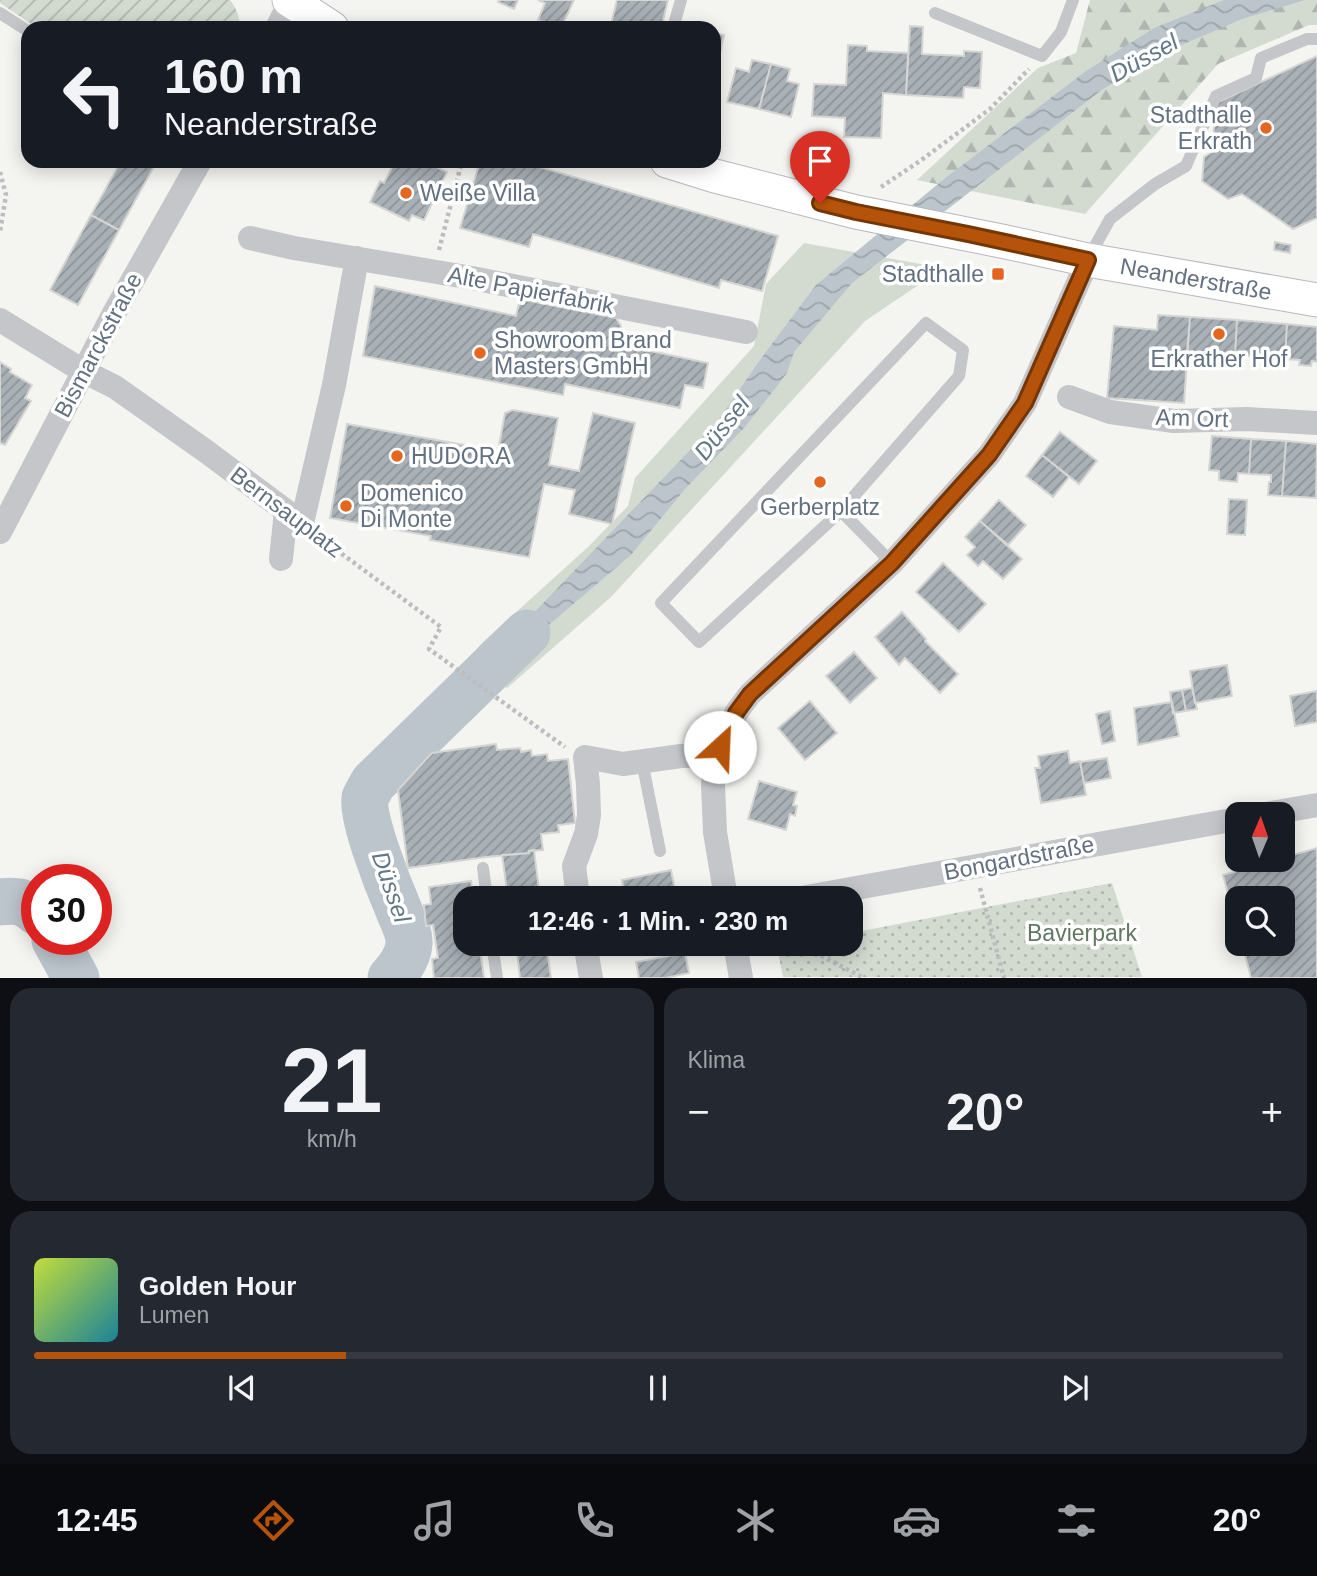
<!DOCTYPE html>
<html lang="de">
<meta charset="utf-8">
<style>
body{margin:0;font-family:Arial,sans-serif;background:#242831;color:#f1f3f6;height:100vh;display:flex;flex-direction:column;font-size:26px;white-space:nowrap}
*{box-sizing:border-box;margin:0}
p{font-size:23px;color:#9ea1a6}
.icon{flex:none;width:38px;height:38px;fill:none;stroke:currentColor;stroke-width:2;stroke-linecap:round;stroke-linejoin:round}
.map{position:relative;height:978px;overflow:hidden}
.sheet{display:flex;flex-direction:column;gap:10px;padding:10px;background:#0d0f14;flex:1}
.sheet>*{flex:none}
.hud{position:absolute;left:21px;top:21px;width:700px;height:147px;border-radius:21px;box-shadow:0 4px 18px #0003;background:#171b24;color:#f1f3f6;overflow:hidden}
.needle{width:46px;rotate:2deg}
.buttons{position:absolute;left:1225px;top:802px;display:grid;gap:14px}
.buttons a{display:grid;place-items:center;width:70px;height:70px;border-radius:14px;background:#171b24;box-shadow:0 4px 18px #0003;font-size:35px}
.speed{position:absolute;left:21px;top:864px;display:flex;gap:14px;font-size:35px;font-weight:700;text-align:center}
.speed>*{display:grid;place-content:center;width:91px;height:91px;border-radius:50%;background:#171b24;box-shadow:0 4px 18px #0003;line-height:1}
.speed .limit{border:10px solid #d22;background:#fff;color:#111}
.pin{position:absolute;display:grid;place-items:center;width:60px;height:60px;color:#fff;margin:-72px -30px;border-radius:50% 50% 50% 0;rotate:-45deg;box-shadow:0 0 7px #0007}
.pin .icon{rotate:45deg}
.me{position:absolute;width:77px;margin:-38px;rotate:25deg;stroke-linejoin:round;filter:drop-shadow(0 0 5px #0008)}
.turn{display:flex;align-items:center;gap:24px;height:147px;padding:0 28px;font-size:32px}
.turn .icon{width:91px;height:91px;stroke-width:2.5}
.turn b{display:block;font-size:49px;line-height:60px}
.big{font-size:52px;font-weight:700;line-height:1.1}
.sheet .tile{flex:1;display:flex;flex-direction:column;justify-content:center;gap:10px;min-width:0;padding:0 24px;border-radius:21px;background:#242831}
.sheet .dial{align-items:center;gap:0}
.dial b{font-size:91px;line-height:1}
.song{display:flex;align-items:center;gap:21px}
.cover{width:84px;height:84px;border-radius:10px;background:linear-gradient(135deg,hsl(70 70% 55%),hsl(190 70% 35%))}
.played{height:7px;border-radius:4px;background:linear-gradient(90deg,#b45309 25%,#363941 25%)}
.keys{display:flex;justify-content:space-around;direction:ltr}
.heat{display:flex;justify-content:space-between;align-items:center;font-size:38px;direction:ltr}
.sheet .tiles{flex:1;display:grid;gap:10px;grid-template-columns:1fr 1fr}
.tile:last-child{grid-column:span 2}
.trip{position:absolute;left:453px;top:886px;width:410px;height:70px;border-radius:21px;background:#171b24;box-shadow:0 4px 18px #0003;font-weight:700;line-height:70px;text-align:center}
.menu{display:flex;height:112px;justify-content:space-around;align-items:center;background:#090b0e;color:#9ea1a6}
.menu .icon{width:49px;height:49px}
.menu .selected{color:#b45309}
.menu b{font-size:32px;color:#f1f3f6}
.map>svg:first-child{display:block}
.grass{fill:#d3dbd1}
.forest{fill:url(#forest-firs)}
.park{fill:url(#park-dots)}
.garden{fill:url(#garden-furrows)}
.water{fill:url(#water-waves)}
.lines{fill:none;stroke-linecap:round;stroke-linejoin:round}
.river{stroke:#bcc5cc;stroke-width:47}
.building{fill:url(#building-hatch);stroke:#d5d5d3;stroke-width:2}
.secondary-casing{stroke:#b6b9be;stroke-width:35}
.path{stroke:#bbbdbf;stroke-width:4.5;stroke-dasharray:3.5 3.5;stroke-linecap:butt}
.lane{stroke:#c4c6ca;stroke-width:12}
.street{stroke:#c4c6ca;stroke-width:24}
.secondary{stroke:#fff;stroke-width:33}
.route-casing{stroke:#753606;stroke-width:18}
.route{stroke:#b45309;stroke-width:12}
.poi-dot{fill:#e5671f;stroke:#fff;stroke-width:2.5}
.labels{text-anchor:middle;stroke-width:7;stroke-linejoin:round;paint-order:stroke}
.poi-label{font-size:23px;fill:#627081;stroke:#fff;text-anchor:start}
.street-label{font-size:23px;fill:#627081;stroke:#fff}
.park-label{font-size:23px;fill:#637861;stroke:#fff}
.water-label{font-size:24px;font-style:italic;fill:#637886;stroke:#fff}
</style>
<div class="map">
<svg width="1317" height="978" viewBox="0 0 1317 978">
<defs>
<pattern id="forest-firs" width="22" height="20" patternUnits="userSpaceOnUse" patternTransform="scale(1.75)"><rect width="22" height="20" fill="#d3dbd1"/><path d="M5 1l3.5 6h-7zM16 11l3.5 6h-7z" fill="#afb6af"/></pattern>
<pattern id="park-dots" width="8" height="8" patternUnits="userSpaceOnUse" patternTransform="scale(1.75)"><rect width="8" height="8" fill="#d3dbd1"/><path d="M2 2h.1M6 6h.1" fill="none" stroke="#afb6af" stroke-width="1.8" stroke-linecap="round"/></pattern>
<pattern id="garden-furrows" width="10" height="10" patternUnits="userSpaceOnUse" patternTransform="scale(1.75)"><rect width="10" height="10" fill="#d3dbd1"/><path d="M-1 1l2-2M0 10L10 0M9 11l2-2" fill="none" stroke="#afb6af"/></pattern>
<pattern id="water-waves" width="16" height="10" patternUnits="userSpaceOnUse" patternTransform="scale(1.75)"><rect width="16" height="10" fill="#bcc5cc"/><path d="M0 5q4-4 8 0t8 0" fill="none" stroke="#9ca4ab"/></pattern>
<pattern id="building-hatch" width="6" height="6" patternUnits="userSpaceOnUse" patternTransform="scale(1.75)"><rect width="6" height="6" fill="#a9b0b6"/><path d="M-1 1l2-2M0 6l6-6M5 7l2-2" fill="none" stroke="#8d9499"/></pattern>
</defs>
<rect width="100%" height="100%" fill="#f4f4f0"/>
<!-- grass -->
<path class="grass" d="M804 243 926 265 923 282 865 321 611 597 507 688 464 663 483 642 588 547 628 506 635 478 754 346 766 284Z"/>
<!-- forest -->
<path class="forest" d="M1090 0H1317V25H1309L1218 64 1085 214 917 180 1038 68 1076 53Z"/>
<!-- park -->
<path class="park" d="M1112 883 1142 977H783L777 947 798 943H850L851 933Z"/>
<!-- garden -->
<path class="garden" d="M0 0H230C236 8 241 18 239 28H37L0 3Z"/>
<!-- water -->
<path class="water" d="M1224 0H1305L1242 19 1170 50 1103 89 852 283 794 352 787 373 745 427 685 489 631 555 550 624 490 684 476 673 717 422 760 360 816 285 944 179 1086 71 1154 28Z"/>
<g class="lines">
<!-- river -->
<path class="river" d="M0 902C17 900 24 901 37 912
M55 940 76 978
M391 978C400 968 408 957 409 944 410 932 402 919 398 908 389 887 361 817 365 798 367 793 371 787 373 783L527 633"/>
</g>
<!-- building -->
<path class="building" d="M499 0H518L514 9 498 2Z
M538 0H574L561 28H555L538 20 545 3Z
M617 0H668L663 21 668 23 667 28H610Z
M910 26 923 27 922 54 964 56V51L982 52 980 88 964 87 963 98 906 95Z
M714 33 724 35 714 81Z
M848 45 867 46V51L908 53 906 95 883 93 881 138 844 137 845 118 812 116 814 84 846 85Z
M1317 56V218L1293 229 1242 194 1228 199 1202 181 1204 157 1212 152 1216 103Z
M752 60 771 64 759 109 727 102 736 68 749 72Z
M771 64 790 69 787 81 799 84 791 117 759 109Z
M121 161H157L119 230 91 215Z
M395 161H424L447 172 424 220 412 215 409 221 370 202 380 181 384 183Z
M480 161H519L778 236 762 291 721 280 719 288 533 234 529 247 460 228Z
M91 215 119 230 78 305 50 290Z
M1275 242 1291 245 1290 253 1274 250Z
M933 268 955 273 954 280 932 275Z
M375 286 516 316 520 299 616 318 621 326 617 344 708 363 703 388 685 385 680 408 565 384 563 395 363 356Z
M1158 315 1190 317 1184 403 1107 398 1114 326 1157 330Z
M1190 317 1237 320 1235 355 1187 352Z
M1237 320 1287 324 1285 359 1235 355Z
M1287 324 1317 327V362L1312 361 1311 366 1299 365 1300 360 1285 359Z
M0 362 11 369 10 372 32 385 25 398 31 401 5 445 0 443Z
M513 410 558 418 549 465 579 471 593 413 635 423 612 524 569 514 575 490 544 484 529 557 430 540 431 536 330 518 347 424 498 451 505 413Z
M1060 432 1097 461 1079 484 1042 455Z
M1212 436 1251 439 1249 474 1238 473 1237 482 1219 480V471L1209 470Z
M1251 439 1286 441 1282 496 1268 495 1269 482H1271V475L1249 474Z
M1286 441 1317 444 1316 498 1282 496Z
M1042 455 1069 477 1053 497 1026 476Z
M1229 499 1247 500 1245 535 1227 534Z
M999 500 1026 525 1008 545 980 521Z
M980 521 1022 559 1003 579 983 561 978 566 967 555 975 547 965 537Z
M943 563 986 604 959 632 916 592Z
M902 612 926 639 925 641 958 674 940 693 905 658 899 665 875 637Z
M854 652 877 678 850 703 826 676Z
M1227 665 1232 696 1195 703 1190 671Z
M1192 688 1197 709 1186 711 1182 690Z
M1182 690 1186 711 1173 713 1170 692Z
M1317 691V722L1295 726 1290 696Z
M810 701 837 733 805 760 778 728Z
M1172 702 1179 736 1138 745 1134 708Z
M1110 711 1115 741 1102 744 1096 714Z
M496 744 497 750 520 748 521 752 531 750 532 756 547 754 548 761 568 759 575 823 558 825 559 832 541 834 543 850 529 851V853L486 857 408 868 398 790 432 753Z
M1068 751 1070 763 1080 761 1086 795 1041 803 1035 768H1040L1038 756Z
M1107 758 1111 778 1084 783 1080 762Z
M759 781 797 792 793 805 797 806 795 816 790 814 786 830 748 819Z
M1317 848V978H1251L1242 943H1283V898H1237V927L1223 875Z
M534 850 540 898H508L502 855 529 853V851Z
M671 870 675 890 635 898H625L622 880Z
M471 881 473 898H466V943H479L484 978H434L432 959 438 958 433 925 426 926 424 905 431 904 429 887Z
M675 890 676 898H635Z
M516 943H546L551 978H520Z
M685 953 689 973 665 978H639L636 962Z"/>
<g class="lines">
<!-- secondary casing -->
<g class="secondary-casing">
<path id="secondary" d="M289 0 332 28
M667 161 715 176 856 212 1006 242 1088 260 1317 300"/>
</g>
<!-- path -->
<path class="path" d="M0 172 6 195 0 232
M881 187 920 161 990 109 1029 69
M439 250 462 161
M319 537 441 627 429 649 565 747
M980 888 1004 978
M796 943 864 978"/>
<!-- lane -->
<path class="lane" d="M0 13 28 31
M935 13 1042 56 1061 32 1073 0
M673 28 681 0
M1089 257 1110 219 1155 184 1186 166 1216 96 1256 78 1261 58 1307 39H1317
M926 323 963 350 959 376 841 511 699 642 661 603Z
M841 511 892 563
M642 761 660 851
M483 868 487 898
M492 943 497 978"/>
<!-- street -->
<path class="street" d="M277 28 291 0
M250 238 294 248 472 278 746 332
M0 320 83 371 115 387 207 452 302 523 334 385 357 258
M1069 397 1110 412 1174 421 1247 419 1317 423
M0 532 113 315 200 161
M281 559 286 511
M1266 814 1317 805
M578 898 574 866 586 834 589 815 588 784 585 757 623 764 681 756H694L715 760
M726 898 715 832 713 785 715 760 736 713 750 694 892 563 989 455 1025 403 1088 260
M801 898 1237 819
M585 943 591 978
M735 943 741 978"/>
<!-- secondary -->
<use href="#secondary" class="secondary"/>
</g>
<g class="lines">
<!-- route casing -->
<g class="route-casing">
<path id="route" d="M720 747 736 713 750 694 892 563 989 455 1025 403 1088 260 968 234 856 212 820 203"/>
</g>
<!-- route -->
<use href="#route" class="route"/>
</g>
<!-- markers -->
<g class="poi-dot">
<circle cx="1266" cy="128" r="7"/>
<circle cx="406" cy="193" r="7"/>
<rect x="991" y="267" width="14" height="14" rx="3.5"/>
<circle cx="1219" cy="334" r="7"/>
<circle cx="480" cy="353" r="7"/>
<circle cx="397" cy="456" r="7"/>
<circle cx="820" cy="482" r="7"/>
<circle cx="346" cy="506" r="7"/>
</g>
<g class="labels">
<!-- poi labels -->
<g class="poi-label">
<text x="1252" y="123" text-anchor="end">Stadthalle<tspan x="1252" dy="26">Erkrath</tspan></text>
<text x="420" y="201">Weiße Villa</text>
<text x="984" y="282" text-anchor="end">Stadthalle</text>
<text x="494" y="348">Showroom Brand<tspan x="494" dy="26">Masters GmbH</tspan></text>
<text x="1219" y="367" text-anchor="middle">Erkrather Hof</text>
<text x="411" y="464">HUDORA</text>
<text x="360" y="501">Domenico<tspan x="360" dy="26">Di Monte</tspan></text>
<text x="820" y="515" text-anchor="middle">Gerberplatz</text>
</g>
<!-- street labels -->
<g class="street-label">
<text transform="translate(1196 279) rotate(10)" y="8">Neanderstraße</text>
<text transform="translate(531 290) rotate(11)" y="8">Alte Papierfabrik</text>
<text transform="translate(98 345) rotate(-62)" y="8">Bismarckstraße</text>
<text transform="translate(1192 418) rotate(2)" y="8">Am Ort</text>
<text transform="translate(287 512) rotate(37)" y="8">Bernsauplatz</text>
<text transform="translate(1019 858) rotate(-11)" y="8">Bongardstraße</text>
</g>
<!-- park labels -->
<g class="park-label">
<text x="1082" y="941">Bavierpark</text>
</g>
<!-- water labels -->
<g class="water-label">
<text transform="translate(1144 58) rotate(-29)" y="8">Düssel</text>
<text transform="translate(722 428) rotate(-52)" y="8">Düssel</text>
<text transform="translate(391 887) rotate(71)" y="8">Düssel</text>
</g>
</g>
</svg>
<div class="buttons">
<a><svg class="needle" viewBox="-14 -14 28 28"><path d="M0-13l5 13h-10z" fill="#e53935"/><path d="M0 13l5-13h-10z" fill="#9ea1a6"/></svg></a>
<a><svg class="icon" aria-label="search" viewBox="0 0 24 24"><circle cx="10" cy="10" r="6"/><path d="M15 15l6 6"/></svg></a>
</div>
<div class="speed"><div class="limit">30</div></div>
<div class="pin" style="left:820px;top:203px;background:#d93025"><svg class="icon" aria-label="arrive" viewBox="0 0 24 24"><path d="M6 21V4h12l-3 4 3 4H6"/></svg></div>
<svg class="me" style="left:720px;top:747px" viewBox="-20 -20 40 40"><circle r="19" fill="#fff"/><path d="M0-13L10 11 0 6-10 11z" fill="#b45309"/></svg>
<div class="trip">12:46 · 1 Min. · 230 m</div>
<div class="hud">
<div class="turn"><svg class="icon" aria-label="left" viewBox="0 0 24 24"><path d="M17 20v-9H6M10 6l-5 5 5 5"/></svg><div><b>160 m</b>Neanderstraße</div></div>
</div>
</div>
<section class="sheet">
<div class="tiles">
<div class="tile dial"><b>21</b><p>km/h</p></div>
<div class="tile"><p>Klima</p>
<div class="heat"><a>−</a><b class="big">20°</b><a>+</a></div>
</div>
<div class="tile">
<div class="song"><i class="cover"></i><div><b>Golden Hour</b><p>Lumen</p></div></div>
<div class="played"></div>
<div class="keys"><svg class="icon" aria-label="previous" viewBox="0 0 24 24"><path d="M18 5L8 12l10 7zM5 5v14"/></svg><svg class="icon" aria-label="pause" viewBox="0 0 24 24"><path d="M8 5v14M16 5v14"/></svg><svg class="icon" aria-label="next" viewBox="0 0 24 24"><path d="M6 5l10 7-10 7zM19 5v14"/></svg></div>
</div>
</div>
</section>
<nav class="menu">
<b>12:45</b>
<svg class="icon selected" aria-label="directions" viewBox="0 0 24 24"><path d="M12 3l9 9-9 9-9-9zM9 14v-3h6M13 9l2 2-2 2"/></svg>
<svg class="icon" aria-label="music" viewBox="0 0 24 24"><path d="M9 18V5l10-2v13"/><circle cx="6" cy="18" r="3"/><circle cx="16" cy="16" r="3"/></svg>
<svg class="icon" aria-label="phone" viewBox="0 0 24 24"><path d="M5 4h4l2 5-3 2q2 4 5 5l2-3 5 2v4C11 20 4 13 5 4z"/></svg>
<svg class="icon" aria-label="climate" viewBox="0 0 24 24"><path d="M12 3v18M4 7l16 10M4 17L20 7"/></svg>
<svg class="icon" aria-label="car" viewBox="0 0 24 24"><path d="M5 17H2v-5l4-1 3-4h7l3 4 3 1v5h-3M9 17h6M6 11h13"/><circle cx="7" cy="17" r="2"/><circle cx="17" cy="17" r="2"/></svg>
<svg class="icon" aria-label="filters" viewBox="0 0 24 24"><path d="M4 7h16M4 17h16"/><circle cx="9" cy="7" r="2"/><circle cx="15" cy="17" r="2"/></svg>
<b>20°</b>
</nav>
